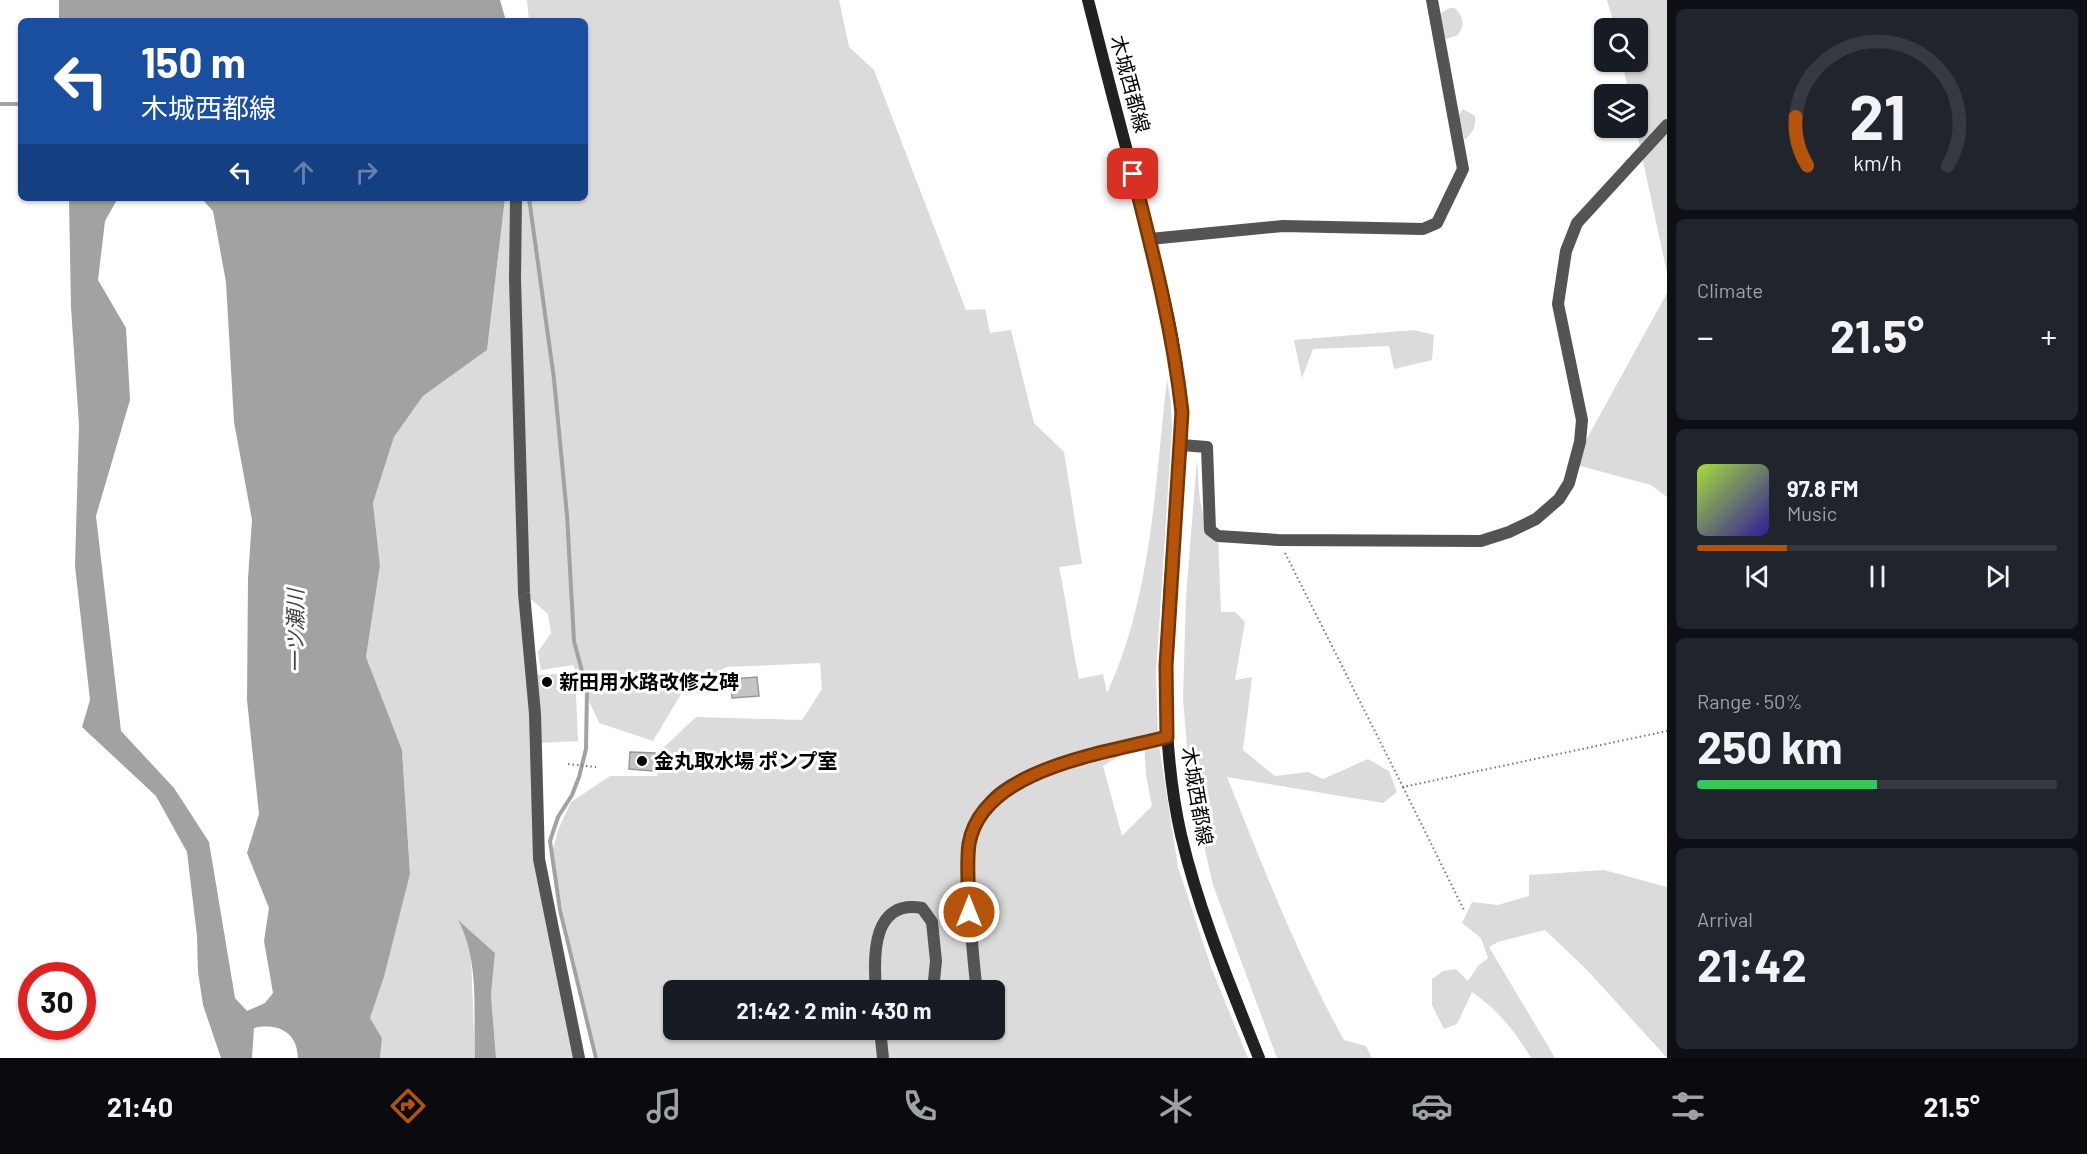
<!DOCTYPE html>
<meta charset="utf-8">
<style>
body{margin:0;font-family:Barlow,"Noto Sans JP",sans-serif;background:#20242c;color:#f1f3f6;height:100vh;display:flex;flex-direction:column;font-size:22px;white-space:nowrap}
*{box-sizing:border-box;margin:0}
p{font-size:20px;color:#9ea1a6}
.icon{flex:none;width:33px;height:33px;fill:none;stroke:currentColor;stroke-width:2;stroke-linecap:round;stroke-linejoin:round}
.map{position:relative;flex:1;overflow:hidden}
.side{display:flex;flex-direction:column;gap:9px;padding:9px;background:#0d0f14;width:420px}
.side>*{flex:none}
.guide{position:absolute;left:18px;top:18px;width:570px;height:183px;border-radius:9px;box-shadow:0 2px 4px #0004;background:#1a4fa0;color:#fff;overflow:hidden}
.tools{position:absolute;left:1594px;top:18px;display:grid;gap:12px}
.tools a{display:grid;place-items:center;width:54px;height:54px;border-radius:9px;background:#171b24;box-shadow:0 2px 4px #0004;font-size:30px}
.speed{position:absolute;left:18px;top:962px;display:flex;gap:12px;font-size:30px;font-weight:700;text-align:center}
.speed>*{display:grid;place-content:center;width:78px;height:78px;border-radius:50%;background:#171b24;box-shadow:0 2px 4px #0004;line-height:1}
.speed .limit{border:9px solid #d22;background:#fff;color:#111}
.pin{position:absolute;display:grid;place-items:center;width:51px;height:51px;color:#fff;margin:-26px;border-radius:12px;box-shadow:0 3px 9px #0006}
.me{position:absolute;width:66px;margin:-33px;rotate:0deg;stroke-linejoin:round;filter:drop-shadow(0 0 4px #0008)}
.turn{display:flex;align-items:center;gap:21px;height:126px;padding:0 24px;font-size:27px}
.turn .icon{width:78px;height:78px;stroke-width:2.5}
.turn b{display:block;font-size:42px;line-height:51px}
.lanes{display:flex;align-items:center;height:57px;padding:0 24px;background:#0003;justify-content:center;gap:30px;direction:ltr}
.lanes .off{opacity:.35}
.big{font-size:45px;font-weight:700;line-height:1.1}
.side .card{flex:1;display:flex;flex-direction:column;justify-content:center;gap:9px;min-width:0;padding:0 21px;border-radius:9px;background:#20242c}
.side .dial{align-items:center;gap:0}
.dial svg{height:156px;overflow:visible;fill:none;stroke:#363941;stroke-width:7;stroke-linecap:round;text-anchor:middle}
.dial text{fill:#f1f3f6;stroke:none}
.song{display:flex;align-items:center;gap:18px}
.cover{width:72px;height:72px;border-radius:9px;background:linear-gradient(135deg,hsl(80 70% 55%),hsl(250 70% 35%))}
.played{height:6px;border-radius:3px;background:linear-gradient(90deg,#b45309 25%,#363941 25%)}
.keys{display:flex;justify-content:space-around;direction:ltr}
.heat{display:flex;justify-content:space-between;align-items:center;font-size:33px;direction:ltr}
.charge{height:9px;border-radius:4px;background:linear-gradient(90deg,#34c759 50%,#363941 0)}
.trip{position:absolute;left:663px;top:980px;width:342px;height:60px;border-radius:9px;background:#171b24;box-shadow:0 2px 4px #0004;font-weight:700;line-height:60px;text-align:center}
.dock{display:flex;height:96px;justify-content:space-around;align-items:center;background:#090b0e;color:#9ea1a6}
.dock .icon{width:42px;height:42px}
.dock .selected{color:#b45309}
.dock b{font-size:27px;color:#f1f3f6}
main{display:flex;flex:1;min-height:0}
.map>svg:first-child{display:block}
.green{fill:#dbdbdb;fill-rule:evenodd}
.water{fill:#a2a2a2}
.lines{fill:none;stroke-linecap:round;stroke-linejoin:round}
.stream{stroke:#a2a2a2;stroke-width:4}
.building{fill:#c4c4c4;stroke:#989898;stroke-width:1.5}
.path{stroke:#767676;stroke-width:2;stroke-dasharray:1.5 3;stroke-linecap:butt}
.minor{stroke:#545454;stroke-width:12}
.secondary{stroke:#212121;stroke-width:12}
.route-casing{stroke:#753606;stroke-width:15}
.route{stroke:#b45309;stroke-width:10}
.poi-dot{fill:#000;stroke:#fff;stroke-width:2}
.labels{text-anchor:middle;stroke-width:6;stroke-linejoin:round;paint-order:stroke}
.street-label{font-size:20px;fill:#000;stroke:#fff}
.poi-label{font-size:20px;font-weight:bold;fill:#000;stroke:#fff;text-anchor:start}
.water-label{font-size:21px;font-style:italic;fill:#434343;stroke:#fff}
</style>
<main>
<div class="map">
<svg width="1667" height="1058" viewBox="0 0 1667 1058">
<rect width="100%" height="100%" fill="#fff"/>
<!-- green -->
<path class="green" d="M527 0H839L849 47 874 70 966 310 985 309 990 333 1011 330 1034 423 1064 452 1082 564 1059 567C1067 604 1071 642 1079 679L1103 674 1107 693C1152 596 1155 484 1167 379L1171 403 1172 428 1156 673 1158 739 1178 867 1211 967 1248 1058H598L564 918 552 853 558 830 571 802 610 776H657L660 751 696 717 802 720 822 689 820 663 726 667 681 694 653 741 599 723 573 665 541 670 538 652 551 633 548 614 525 594 539 859 579 1058H496L491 995 495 953 459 921 467 938 471 956 475 1058H380L382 1038 370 1018 384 977 410 874 402 750 366 657 380 567 373 503 394 437 423 396 487 350 505 198H585V21H529ZM1144 742 1146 775 1152 806 1122 836 1103 766ZM674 990H994V1029H674Z
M1607 0H1667V273L1636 128H1638V94H1629L1622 62H1638V28H1615Z
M1450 8H1455C1464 17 1465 25 1458 35L1446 39C1439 31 1438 22 1442 12Z
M1463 109 1475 116C1476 127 1473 132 1465 140L1458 116Z
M1667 293V497L1651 485 1573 464Z
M1414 330 1434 335 1432 360 1394 369 1389 346 1313 349 1302 378 1294 340Z
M1197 459C1199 483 1197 521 1218 536L1221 612H1235L1245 622 1235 680 1252 677 1243 750 1275 776 1308 772 1323 779 1368 759 1389 771 1397 792 1383 803 1227 777C1263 866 1297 956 1344 1040L1366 1046 1372 1058H1277L1213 885 1190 784 1183 698 1186 597Z
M575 673 578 741 541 743 537 675Z
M1604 870 1667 887V1058L1588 971 1545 930 1498 942 1489 947 1555 1058H1531C1515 1031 1498 1010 1472 992L1457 1024 1444 1029 1432 1005V979L1443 971 1456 969 1468 981 1478 966 1488 958 1481 938 1462 923 1472 902 1498 905 1529 896V875Z"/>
<!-- water -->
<path class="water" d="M59 0H500L506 21H59Z
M69 198H118L105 221 98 280 126 328 130 400 96 516 121 731 174 788 209 842 235 998 247 1011 265 1003 273 993 264 941 269 908 247 853 259 814 247 700 248 579 252 520 234 422 226 282 213 211 201 198H505L487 350 423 396 394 437 373 503 380 566 366 657 402 750 410 874 384 977 370 1018 382 1038 380 1058H298C297 1031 277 1023 254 1028L252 1058H221L203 1005 198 972 197 936 187 852 156 796 82 727 90 700 75 566 79 425 71 308Z
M458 920 495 953 491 995 496 1058H475C473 1013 480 960 458 920Z"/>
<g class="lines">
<!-- stream -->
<path class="stream" d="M0 104H21
M529 198 554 379 567 515 574 641 587 690 586 749 579 777 572 795 558 817 550 841 560 910 596 1058"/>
</g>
<!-- building -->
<path class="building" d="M757 677 759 696 732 698 731 679Z
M630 752 655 753 654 771 629 769Z"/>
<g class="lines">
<!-- path -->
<path class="path" d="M1285 553 1403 787 1667 731
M568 764 596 767
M1403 787 1464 910"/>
<!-- minor -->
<path class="minor" d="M516 198 515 279 524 593 535 714 539 859 579 1058
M1150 239 1283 226 1423 229 1437 223 1463 169 1432 0
M1181 445 1207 447 1210 530 1218 536 1278 540 1481 541 1509 532 1536 519 1559 499 1569 483 1580 442 1582 420 1558 304 1566 251 1577 223 1667 125
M876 990C873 954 873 899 922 908L932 922 936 961 933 990
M974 990 976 984C972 947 969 912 969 875 969 865 968 853 970 843 972 829 981 813 990 802 1018 766 1123 748 1167 737
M880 1029 883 1058"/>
<!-- secondary -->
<path class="secondary" d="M1088 0C1106 71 1124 141 1143 212 1162 288 1184 366 1181 445 1172 573 1152 707 1181 835 1199 912 1230 985 1259 1058"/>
</g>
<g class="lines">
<!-- route casing -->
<g class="route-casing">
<path id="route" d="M969 912C969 890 966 865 969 844 982 768 1106 753 1167 737L1166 666 1182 412C1173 331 1153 253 1133 174"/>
</g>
<!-- route -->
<use href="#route" class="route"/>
</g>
<!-- markers -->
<g class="poi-dot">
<circle cx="547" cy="682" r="6"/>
<circle cx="642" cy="761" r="6"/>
</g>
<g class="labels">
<!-- street labels -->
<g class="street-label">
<text transform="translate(1130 84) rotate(75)" y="7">木城西都線</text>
<text transform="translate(1197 796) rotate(80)" y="7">木城西都線</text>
</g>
<!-- poi labels -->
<g class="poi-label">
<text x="559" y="689">新田用水路改修之碑</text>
<text x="654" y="768">金丸取水場 ポンプ室</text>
</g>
<!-- water labels -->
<g class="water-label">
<text transform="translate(296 631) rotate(-90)" y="7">一ツ瀬川</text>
</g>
</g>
</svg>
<div class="tools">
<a><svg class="icon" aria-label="search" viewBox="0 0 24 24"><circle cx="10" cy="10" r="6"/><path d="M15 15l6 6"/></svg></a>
<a><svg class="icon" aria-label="layers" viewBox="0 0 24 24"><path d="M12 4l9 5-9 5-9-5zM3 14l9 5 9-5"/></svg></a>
</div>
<div class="speed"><div class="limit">30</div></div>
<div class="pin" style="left:1133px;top:174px;background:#d93025"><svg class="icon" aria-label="arrive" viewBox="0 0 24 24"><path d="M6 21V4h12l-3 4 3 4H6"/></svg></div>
<svg class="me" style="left:969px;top:912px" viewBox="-20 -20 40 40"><circle r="17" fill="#b45309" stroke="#fff" stroke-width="3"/><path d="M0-11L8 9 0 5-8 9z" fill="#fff"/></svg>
<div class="trip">21:42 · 2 min · 430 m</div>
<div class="guide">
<div class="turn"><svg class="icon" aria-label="left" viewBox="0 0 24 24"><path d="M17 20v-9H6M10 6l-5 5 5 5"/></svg><div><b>150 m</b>木城西都線</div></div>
<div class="lanes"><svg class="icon" aria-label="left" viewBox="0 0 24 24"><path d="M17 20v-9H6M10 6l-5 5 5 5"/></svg><svg class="icon off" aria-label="ahead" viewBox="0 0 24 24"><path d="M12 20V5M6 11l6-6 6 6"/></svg><svg class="icon off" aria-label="right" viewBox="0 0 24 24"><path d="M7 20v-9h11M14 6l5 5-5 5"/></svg></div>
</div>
</div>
<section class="side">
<div class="card dial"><svg viewBox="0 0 100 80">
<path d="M14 69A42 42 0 1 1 86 69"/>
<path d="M14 69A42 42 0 0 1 8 44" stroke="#b45309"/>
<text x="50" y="56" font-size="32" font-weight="700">21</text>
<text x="50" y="72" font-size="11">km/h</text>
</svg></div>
<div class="card"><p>Climate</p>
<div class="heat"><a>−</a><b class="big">21.5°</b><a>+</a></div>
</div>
<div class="card">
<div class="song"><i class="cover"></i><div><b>97.8 FM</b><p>Music</p></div></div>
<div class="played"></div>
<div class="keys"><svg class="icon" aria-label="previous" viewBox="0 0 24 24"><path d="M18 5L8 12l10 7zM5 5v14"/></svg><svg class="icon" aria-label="pause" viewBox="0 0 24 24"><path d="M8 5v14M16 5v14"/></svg><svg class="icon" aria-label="next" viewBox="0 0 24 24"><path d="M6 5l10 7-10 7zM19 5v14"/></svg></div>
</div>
<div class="card"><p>Range · 50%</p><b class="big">250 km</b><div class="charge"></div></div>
<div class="card"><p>Arrival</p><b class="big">21:42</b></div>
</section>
</main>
<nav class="dock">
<b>21:40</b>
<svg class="icon selected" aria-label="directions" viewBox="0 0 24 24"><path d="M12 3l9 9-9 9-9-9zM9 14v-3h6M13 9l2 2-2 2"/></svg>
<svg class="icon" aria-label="music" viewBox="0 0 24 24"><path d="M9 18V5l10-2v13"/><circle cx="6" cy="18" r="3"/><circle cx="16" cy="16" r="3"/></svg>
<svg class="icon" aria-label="phone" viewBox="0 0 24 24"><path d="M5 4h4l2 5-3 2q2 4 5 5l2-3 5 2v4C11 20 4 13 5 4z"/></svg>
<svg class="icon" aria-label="climate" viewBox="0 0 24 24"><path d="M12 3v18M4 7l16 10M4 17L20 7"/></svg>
<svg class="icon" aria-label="car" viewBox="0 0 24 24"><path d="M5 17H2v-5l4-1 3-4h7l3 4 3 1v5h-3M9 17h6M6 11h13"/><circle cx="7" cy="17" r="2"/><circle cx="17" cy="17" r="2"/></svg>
<svg class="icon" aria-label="filters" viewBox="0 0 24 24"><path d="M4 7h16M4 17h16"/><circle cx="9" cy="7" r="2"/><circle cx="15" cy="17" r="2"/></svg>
<b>21.5°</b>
</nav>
